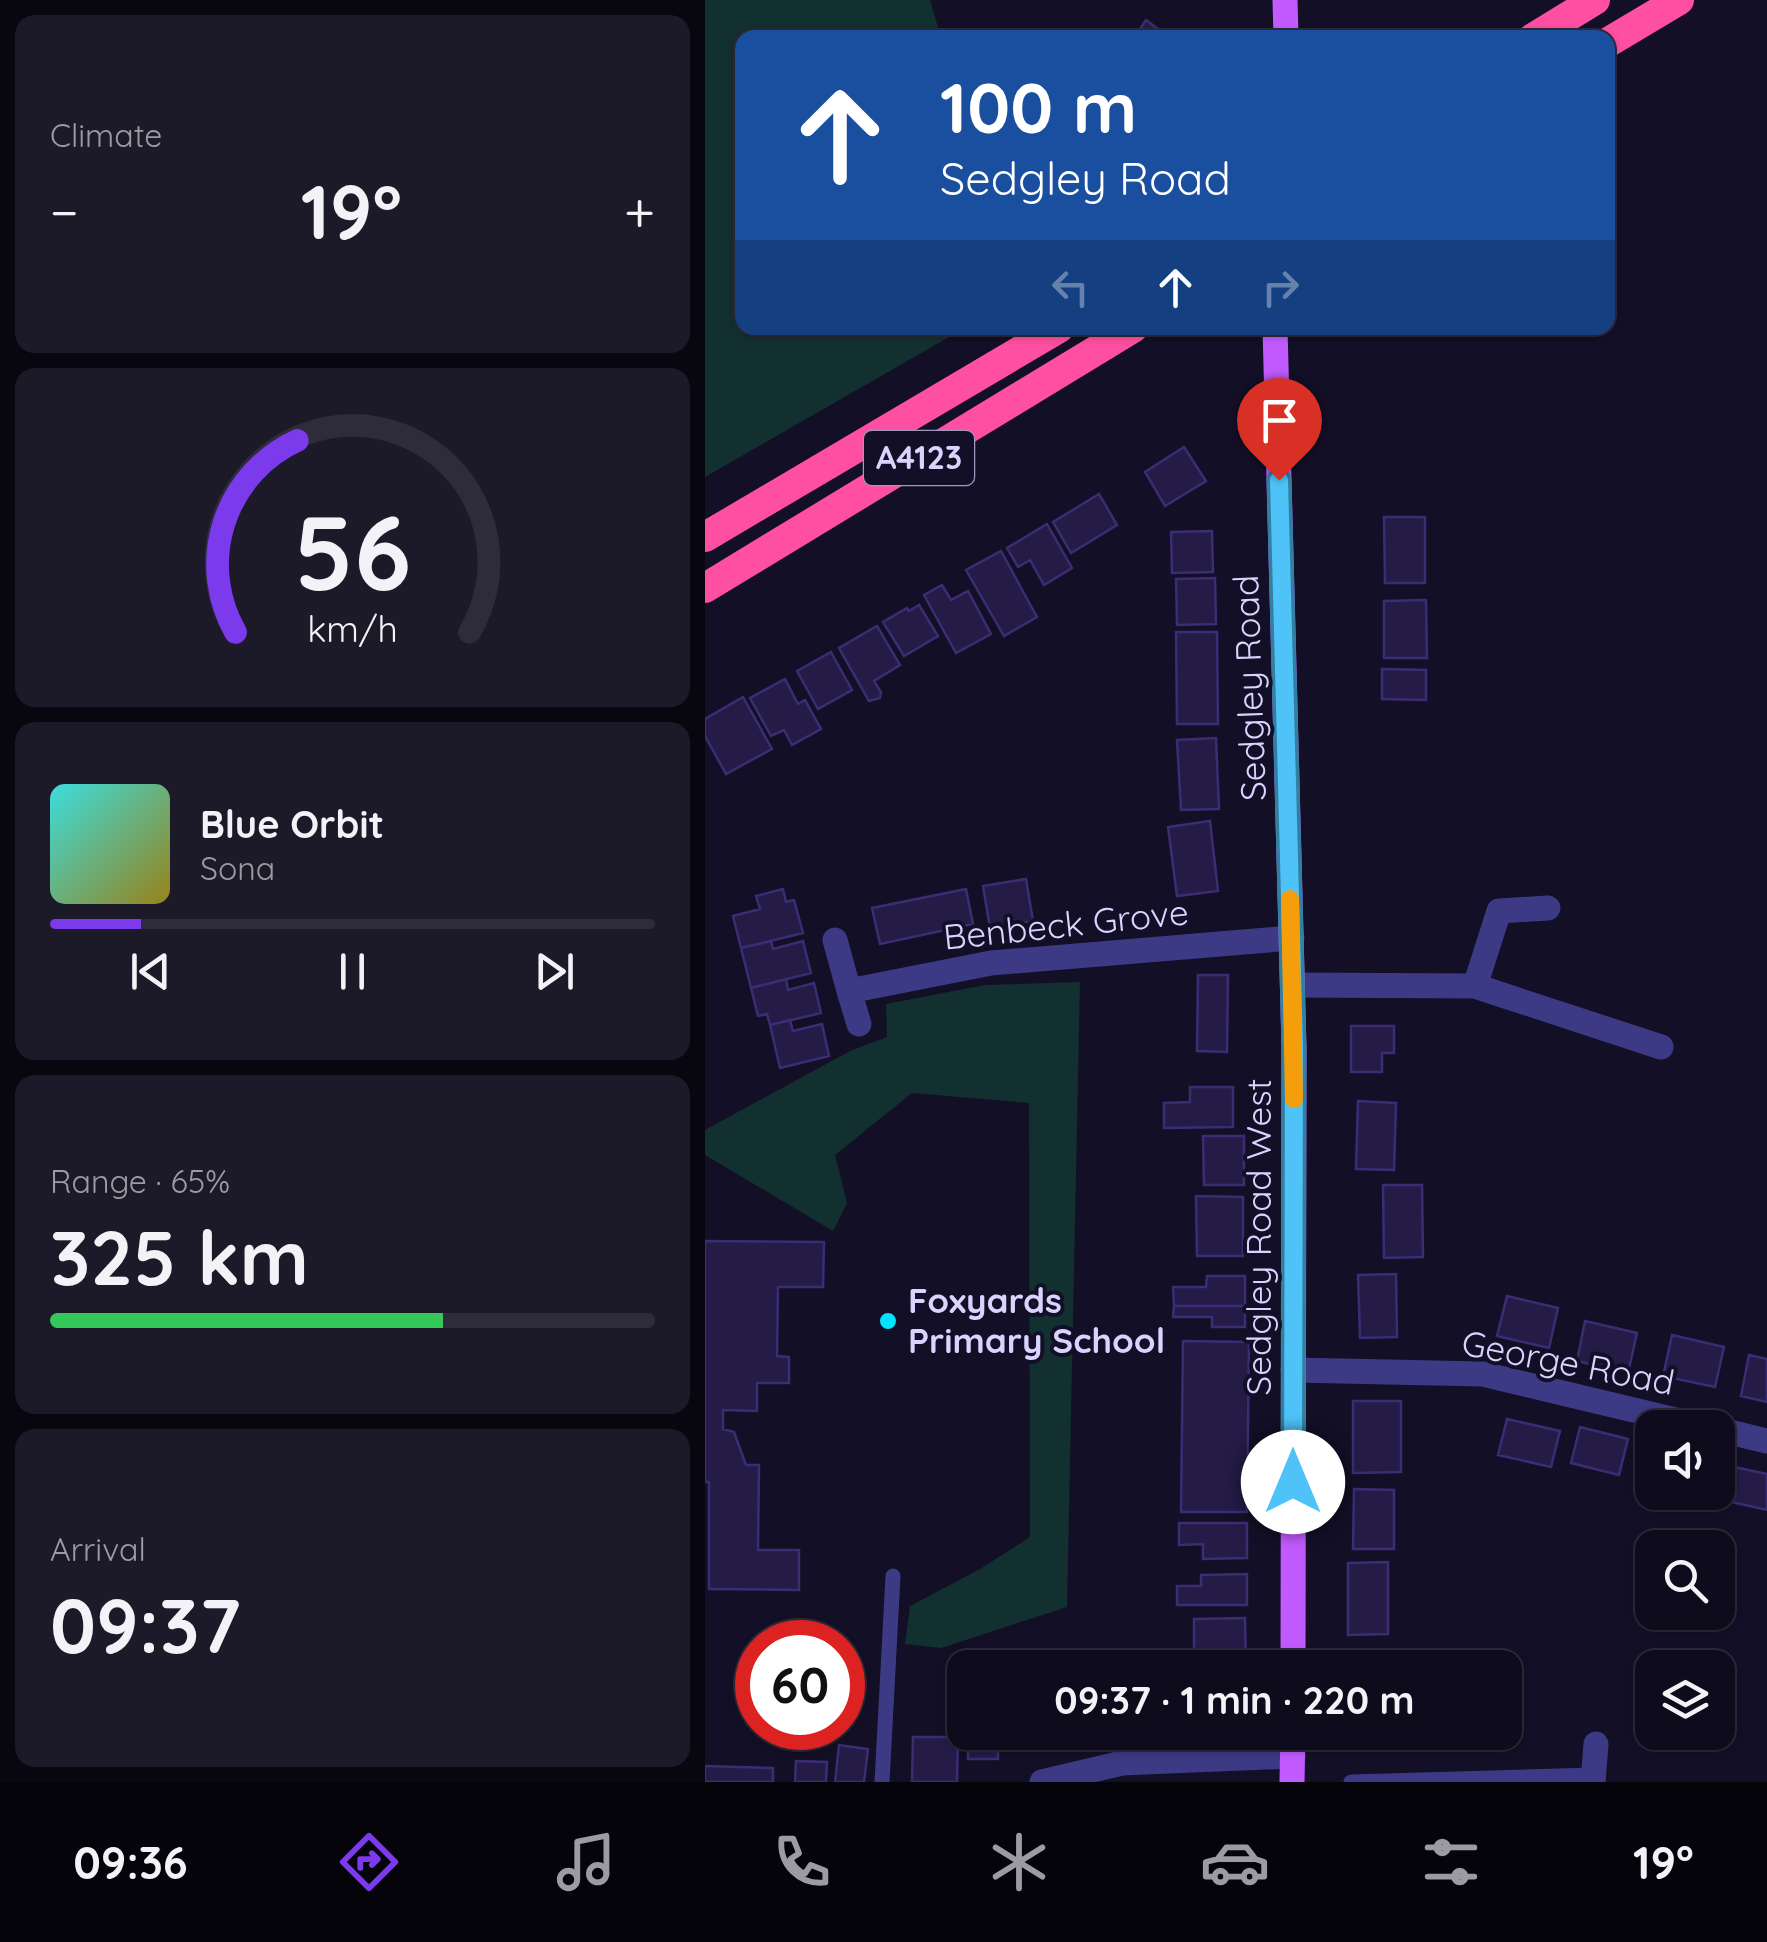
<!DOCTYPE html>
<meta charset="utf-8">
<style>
body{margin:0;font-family:Quicksand,sans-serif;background:#1c1929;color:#f1f3f6;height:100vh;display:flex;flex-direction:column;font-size:38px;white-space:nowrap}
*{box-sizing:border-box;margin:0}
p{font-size:32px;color:#9b9ba3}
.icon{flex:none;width:55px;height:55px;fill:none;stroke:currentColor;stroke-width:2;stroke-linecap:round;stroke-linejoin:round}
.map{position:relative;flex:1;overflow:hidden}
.sheet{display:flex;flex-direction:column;gap:15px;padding:15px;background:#08060f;width:705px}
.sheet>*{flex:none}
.top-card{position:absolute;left:30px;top:30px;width:880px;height:305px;border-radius:20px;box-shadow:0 2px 8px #0004,0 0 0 2px #2e2b3b;background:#1a4fa0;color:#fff;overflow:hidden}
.tools{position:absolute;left:930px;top:1410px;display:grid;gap:20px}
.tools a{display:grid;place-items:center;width:100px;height:100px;border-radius:20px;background:#0e0b1c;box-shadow:0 2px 8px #0004,0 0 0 2px #2e2b3b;font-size:50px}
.speed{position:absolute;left:30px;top:1620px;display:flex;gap:20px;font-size:50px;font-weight:700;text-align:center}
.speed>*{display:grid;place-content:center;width:130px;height:130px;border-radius:50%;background:#0e0b1c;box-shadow:0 2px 8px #0004,0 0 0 2px #2e2b3b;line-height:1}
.speed .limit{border:15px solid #d22;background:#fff;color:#111}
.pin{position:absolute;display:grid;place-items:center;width:85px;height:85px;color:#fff;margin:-102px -42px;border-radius:50% 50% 50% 0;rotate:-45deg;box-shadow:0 0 10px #0007}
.pin .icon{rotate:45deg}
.me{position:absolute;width:110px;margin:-55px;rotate:0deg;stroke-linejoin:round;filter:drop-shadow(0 0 8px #0008)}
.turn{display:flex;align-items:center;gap:35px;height:210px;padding:0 40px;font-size:45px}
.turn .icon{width:130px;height:130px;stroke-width:2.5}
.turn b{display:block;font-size:70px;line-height:85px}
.lanes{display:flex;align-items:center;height:95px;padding:0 40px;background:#0003;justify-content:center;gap:50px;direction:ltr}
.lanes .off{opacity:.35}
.big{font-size:75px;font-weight:800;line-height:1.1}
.sheet .card{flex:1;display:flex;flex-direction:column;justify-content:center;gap:15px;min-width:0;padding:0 35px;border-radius:20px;background:#1c1929}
.sheet .dial{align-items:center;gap:0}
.dial svg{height:260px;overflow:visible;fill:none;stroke:#2e2b3b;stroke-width:7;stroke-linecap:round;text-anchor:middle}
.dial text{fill:#f1f3f6;stroke:none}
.song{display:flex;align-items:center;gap:30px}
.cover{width:120px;height:120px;border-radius:15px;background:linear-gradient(135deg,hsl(180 70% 55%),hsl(50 70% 35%))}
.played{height:10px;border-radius:5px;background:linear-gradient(90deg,#7c3aed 15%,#2e2b3b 15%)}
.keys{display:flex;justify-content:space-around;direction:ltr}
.heat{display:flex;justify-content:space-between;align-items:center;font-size:55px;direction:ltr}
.charge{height:15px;border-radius:8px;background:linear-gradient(90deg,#34c759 65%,#2e2b3b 0)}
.trip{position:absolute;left:242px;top:1650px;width:575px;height:100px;border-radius:20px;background:#0e0b1c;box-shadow:0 2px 8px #0004,0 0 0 2px #2e2b3b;font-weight:800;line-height:100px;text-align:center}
.tabs{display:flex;height:160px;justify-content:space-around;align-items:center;background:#06040b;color:#9b9ba3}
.tabs .icon{width:70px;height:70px}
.tabs .selected{color:#7c3aed}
.tabs b{font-size:45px;color:#f1f3f6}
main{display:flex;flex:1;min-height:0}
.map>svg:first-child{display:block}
.green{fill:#12302f}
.building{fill:#241b47;stroke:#3b2d73;stroke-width:2.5}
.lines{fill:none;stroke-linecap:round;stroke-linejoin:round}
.lane{stroke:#3d3a85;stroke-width:15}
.street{stroke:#3d3a85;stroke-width:25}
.primary{stroke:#c25bff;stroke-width:25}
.highway{stroke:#ff4fa3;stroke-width:30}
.route-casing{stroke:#337fa1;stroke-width:25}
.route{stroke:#4fc3f7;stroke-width:18}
.slow{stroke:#f59e0b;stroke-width:18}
.poi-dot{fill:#00e5ff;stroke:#130f26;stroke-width:4}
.labels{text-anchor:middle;stroke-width:8;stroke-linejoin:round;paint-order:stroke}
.shield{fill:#130f26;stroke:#9e99be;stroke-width:2.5}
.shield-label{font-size:32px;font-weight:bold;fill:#d9d4ff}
.street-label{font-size:35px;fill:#d9d4ff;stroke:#130f26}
.poi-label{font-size:35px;font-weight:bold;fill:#d9d4ff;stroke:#130f26;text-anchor:start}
</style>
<main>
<section class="sheet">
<div class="card"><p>Climate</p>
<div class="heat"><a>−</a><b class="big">19°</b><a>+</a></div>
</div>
<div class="card dial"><svg viewBox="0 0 100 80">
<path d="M14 69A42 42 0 1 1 86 69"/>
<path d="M14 69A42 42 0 0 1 33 10" stroke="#7c3aed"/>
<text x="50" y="56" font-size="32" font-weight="700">56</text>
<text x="50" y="72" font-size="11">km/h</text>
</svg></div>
<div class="card">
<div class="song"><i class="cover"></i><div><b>Blue Orbit</b><p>Sona</p></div></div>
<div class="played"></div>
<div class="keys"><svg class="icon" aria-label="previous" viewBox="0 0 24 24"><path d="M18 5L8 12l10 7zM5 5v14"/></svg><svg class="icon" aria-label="pause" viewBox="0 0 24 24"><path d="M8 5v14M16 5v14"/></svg><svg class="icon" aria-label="next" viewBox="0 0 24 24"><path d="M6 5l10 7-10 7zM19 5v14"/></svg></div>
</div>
<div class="card"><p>Range · 65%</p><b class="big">325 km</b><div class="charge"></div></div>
<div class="card"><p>Arrival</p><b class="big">09:37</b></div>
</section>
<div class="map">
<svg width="1062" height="1782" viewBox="0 0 1062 1782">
<rect width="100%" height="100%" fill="#130f26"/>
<!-- green -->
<path class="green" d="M0 0H225L236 37 38 38V328H260L0 477Z
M375 982 362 1607 236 1648 200 1644 205 1606 275 1569 325 1537 324 1103 207 1093 130 1155 142 1203 128 1231 0 1155V1130L145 1051 182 1037 181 1004 280 985Z"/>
<!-- building -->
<path class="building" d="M441 20 465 38H429Z
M479 447 501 481 460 506 440 472Z
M394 494 412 525 366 553 348 522Z
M679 517H720V583H680Z
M342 524 367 568 339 585 325 560 313 567 302 548Z
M507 531 508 572 467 573 466 532Z
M296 551 332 617 299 636 261 570Z
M510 578 511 624 472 625 471 579Z
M237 585 246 600 263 591 286 634 251 653 219 595Z
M721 600 722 658H679V601Z
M214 605 233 636 199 656 178 622 202 608 204 611Z
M172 626 195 665 169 681 176 692 175 698 164 701 134 648Z
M471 632H512L513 724H472Z
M126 652 147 690 113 709 92 671Z
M677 669 721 670V700L677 699Z
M80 679 93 704 100 700 116 729 87 745 79 730 66 736 45 698Z
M38 697 67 749 21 774 0 736V719Z
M511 738 514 809 476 810 472 740Z
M505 821 513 891 472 896 463 827Z
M321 879 328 921 285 928 278 886Z
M78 889 81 902 89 900 98 933 36 948 28 916 55 909 51 896Z
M261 889 268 924 175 944 167 908Z
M66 941 68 949 98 941 106 973 46 988 36 948Z
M493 975H523L522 1052 492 1051Z
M81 979 83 990 109 983 116 1013 65 1025 62 1014 53 1016 46 988Z
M85 1020 88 1031 117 1024 124 1056 75 1068 65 1025Z
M646 1026H689V1053H677V1072H646Z
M485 1087H528V1127L459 1128V1103L485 1102Z
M653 1101 691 1103 689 1170 651 1169Z
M498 1136H539V1185H499Z
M678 1185H717L718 1257 679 1258Z
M491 1196 538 1197V1256H492Z
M0 1241 119 1242 118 1287H73L72 1356 84 1357V1383H52V1411L18 1410V1429L29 1432 41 1465H54L53 1550H94V1590L4 1589V1482H0Z
M691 1274 692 1337 655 1338 653 1275Z
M502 1276H540V1306H469L468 1287H501Z
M802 1296 853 1308 844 1348 792 1336Z
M469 1306H540V1327H507V1317H468Z
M880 1321 932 1333 923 1373 872 1361Z
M967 1335 1019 1347 1010 1387 958 1376Z
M478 1341 544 1342 542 1512H476Z
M1044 1355 1062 1359V1402L1036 1396Z
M648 1401H696V1472L648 1473Z
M802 1419 855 1431 846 1467 793 1455Z
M875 1427 923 1439 914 1475 866 1463Z
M1025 1466 1062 1474V1510L1018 1500Z
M649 1489 689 1490V1549H648Z
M474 1523H542V1558L498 1559V1544L474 1545Z
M683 1562V1634L643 1635V1563Z
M542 1574V1605H472V1586H496V1575Z
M540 1618 541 1666H489V1619Z
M263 1732H293V1759H263Z
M301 1732H359V1740H301Z
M377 1732H405L406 1746 378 1747Z
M499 1732H540L539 1740 499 1738Z
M208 1737H253L252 1782H207Z
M134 1745 163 1749 159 1782H130Z
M91 1761 122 1762 121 1782H90Z
M0 1766 68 1768V1782H0Z"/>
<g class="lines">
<!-- lane -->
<path class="lane" d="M177 1782 188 1576
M646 1782 888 1775"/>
<!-- street -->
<path class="street" d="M130 940 144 991
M588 985 770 986 956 1047
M770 986 794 911 843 908
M154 1024 144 991 286 963 587 938
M588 1370 778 1374 1004 1428
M1012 1429 1062 1441
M337 1782 417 1763 588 1756
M888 1782 891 1744"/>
<!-- primary -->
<path class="primary" d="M580 0 581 38
M570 328 589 1047 588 1668
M587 1782 588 1732"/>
<!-- highway -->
<path class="highway" d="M828 38 890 0
M902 43 974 0
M0 537 354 328
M0 588 428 328"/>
</g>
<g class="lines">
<!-- route casing -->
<g class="route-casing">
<path id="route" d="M574 480 589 1048 588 1482"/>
</g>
<!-- route -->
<use href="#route" class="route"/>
<!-- slow -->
<path class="slow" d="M585 899 589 1099"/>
</g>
<!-- markers -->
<circle class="poi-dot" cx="183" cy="1321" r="10"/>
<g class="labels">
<!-- shield labels -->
<rect class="shield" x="159" y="431" width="110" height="54" rx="8"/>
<g class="shield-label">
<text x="214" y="469">A4123</text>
</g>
<!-- street labels -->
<g class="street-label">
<text transform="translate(545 688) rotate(-92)" y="12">Sedgley Road</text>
<text transform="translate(361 925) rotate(-6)" y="12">Benbeck Grove</text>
<text transform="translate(554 1237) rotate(-90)" y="12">Sedgley Road West</text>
<text transform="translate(863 1363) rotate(11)" y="12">George Road</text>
</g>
<!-- poi labels -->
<g class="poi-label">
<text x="203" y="1313">Foxyards<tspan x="203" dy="40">Primary School</tspan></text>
</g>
</g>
</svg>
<div class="tools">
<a><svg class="icon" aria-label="sound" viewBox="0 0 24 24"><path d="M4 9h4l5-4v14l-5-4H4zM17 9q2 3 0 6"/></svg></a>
<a><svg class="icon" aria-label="search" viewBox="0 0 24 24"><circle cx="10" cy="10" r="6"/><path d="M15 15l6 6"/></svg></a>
<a><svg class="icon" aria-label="layers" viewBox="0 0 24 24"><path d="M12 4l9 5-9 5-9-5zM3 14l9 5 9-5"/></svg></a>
</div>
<div class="speed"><div class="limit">60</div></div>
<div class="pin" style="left:574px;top:480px;background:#d93025"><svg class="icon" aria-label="arrive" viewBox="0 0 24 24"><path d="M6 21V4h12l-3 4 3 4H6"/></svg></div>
<svg class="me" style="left:588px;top:1482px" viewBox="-20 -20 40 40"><circle r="19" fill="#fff"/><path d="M0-13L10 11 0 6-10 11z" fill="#4fc3f7"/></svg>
<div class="trip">09:37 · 1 min · 220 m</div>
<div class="top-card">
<div class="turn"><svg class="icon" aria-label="ahead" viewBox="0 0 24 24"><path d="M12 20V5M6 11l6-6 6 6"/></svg><div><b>100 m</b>Sedgley Road</div></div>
<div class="lanes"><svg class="icon off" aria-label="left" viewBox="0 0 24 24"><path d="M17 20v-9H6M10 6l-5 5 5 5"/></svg><svg class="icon" aria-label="ahead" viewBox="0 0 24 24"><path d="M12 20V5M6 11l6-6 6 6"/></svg><svg class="icon off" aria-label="right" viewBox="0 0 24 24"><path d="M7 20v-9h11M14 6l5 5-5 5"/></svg></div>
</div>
</div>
</main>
<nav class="tabs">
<b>09:36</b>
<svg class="icon selected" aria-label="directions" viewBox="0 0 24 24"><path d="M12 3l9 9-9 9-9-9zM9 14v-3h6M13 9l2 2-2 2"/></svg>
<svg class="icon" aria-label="music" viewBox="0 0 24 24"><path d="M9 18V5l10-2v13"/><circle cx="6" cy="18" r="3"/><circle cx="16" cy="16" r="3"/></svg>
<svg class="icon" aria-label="phone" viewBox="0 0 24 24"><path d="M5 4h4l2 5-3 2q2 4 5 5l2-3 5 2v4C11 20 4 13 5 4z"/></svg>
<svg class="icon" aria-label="climate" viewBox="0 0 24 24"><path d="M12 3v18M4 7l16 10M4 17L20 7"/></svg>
<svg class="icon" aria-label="car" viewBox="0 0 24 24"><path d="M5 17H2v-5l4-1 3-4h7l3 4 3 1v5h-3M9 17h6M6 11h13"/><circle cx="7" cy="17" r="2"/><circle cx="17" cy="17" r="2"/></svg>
<svg class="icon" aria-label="filters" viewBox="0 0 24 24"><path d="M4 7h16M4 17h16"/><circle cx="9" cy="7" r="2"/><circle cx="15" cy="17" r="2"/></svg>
<b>19°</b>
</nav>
